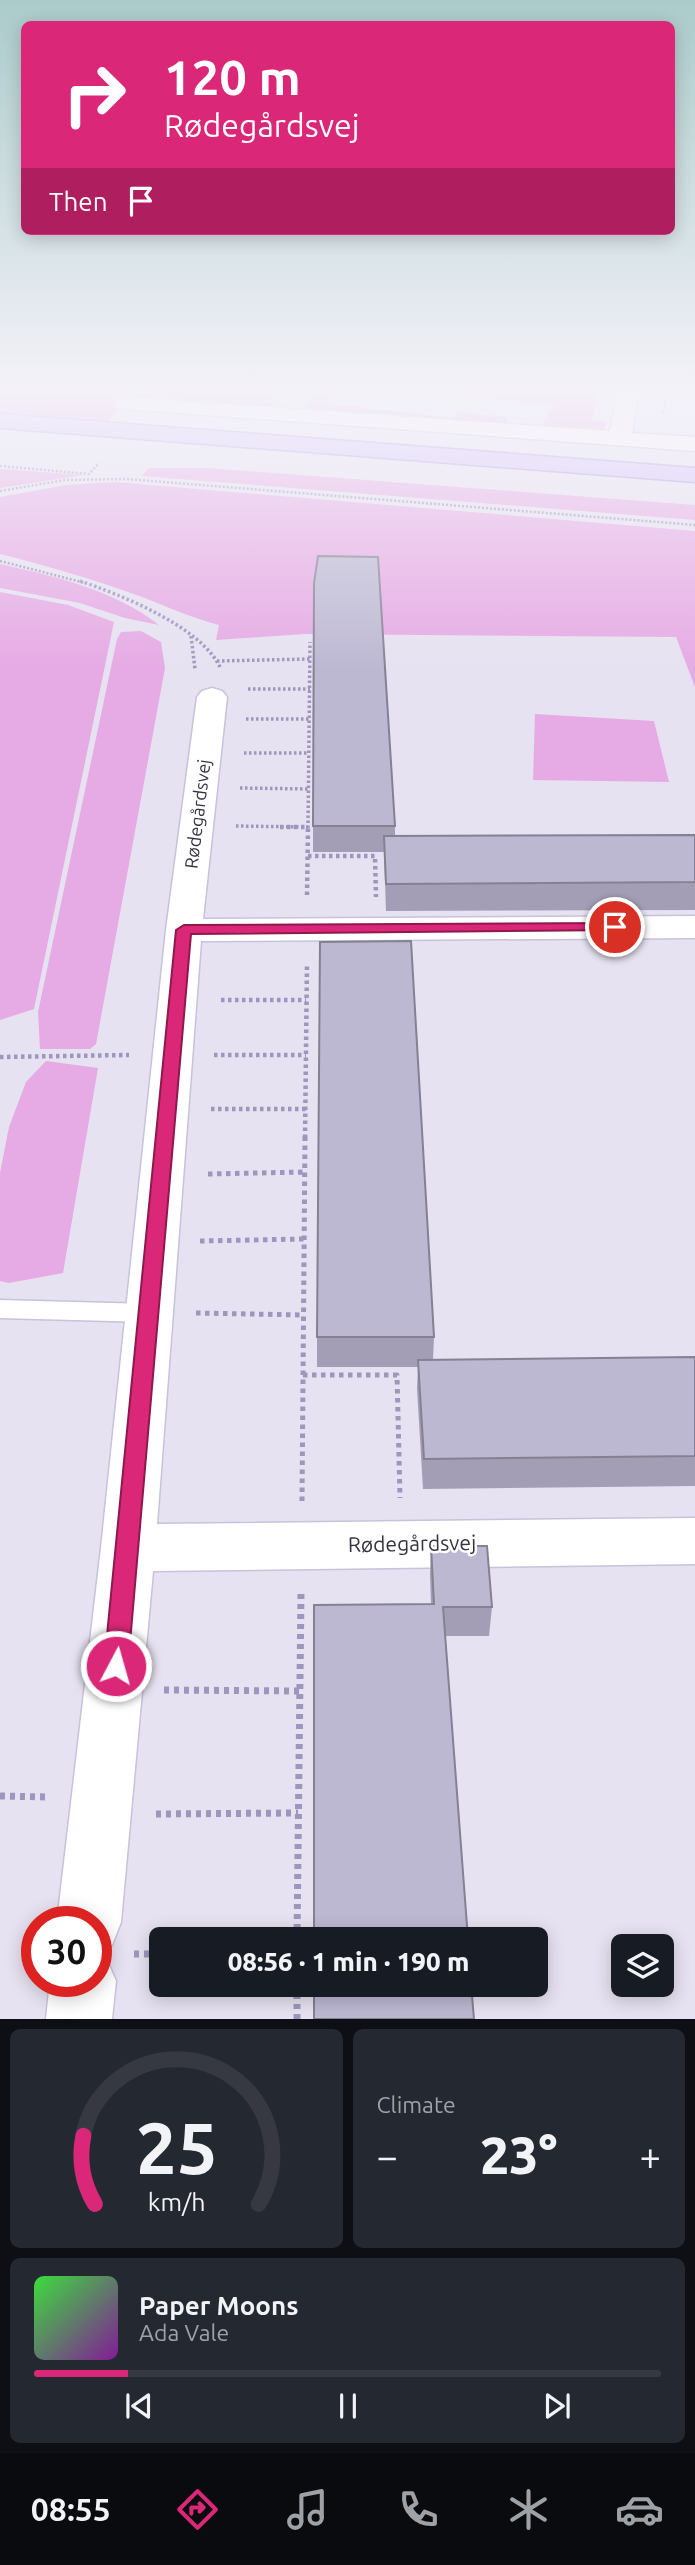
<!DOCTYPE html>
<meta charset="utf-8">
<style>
body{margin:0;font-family:Ubuntu,sans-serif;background:#242831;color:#f1f3f6;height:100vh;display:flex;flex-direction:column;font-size:26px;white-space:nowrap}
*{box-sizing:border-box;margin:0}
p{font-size:23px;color:#9ea1a6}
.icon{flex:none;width:38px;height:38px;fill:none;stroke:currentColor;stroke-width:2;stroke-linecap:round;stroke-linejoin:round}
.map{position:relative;height:2019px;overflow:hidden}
.panel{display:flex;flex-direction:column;gap:10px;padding:10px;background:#0d0f14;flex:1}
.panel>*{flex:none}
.hud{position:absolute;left:21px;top:21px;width:654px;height:214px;border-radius:10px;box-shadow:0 4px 18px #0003;background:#db2777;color:#fff;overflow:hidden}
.buttons{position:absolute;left:611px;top:1934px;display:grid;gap:14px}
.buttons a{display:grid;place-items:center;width:63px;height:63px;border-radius:10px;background:#171b24;box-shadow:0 4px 18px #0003;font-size:35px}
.speed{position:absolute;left:21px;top:1906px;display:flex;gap:14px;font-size:35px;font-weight:700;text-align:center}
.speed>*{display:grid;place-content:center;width:91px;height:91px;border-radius:50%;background:#171b24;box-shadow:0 4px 18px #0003;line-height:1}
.speed .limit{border:10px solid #d22;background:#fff;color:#111}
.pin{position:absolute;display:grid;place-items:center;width:60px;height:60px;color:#fff;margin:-30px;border:4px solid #fff;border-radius:50%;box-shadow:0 2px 7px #0007}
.me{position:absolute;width:77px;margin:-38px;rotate:6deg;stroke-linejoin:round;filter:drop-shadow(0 0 5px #0008)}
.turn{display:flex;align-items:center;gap:24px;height:147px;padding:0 28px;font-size:32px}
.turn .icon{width:91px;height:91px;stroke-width:2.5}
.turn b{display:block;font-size:49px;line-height:60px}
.then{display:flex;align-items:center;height:66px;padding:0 28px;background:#0003;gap:14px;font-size:26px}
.big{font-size:52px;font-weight:800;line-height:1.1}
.panel .card{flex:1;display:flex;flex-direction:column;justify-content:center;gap:10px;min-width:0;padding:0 24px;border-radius:10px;background:#242831}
.panel .dial{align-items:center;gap:0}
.dial svg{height:182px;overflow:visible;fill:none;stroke:#363941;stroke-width:7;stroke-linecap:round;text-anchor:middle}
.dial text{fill:#f1f3f6;stroke:none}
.song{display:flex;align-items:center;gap:21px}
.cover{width:84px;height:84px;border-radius:10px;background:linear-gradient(135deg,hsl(120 70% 55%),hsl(290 70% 35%))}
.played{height:7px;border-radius:4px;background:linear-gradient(90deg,#db2777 15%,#363941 15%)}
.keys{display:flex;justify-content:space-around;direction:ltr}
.heat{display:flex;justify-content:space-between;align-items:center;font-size:38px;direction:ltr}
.panel .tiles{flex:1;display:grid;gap:10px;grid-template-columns:1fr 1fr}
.card:last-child{grid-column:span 2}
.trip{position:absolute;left:149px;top:1927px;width:399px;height:70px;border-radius:10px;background:#171b24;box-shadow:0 4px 18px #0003;font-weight:800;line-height:70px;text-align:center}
.menu{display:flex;height:112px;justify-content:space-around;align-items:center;background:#090b0e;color:#9ea1a6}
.menu .icon{width:49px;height:49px}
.menu .selected{color:#db2777}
.menu b{font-size:32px;color:#f1f3f6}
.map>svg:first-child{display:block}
.green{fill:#e6aae4}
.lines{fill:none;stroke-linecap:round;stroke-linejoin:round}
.lane-casing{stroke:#c8c2da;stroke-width:3}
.street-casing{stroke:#c8c2da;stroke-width:3}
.secondary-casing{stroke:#aa96d7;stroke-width:3}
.path-far4{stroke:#9f96be;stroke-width:2.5;stroke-dasharray:2 2;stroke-linecap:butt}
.path-far3{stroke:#9f96be;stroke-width:3.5;stroke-dasharray:2.5 2.5;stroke-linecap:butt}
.path-far2{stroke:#9f96be;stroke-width:4.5;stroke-dasharray:3.5 3.5;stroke-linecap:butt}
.path-far1{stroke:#9f96be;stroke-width:5;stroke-dasharray:4.5 4.5;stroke-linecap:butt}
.path{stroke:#9f96be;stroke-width:7;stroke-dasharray:5 5;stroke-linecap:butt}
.lane{fill:#fff;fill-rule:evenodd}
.street{fill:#fff;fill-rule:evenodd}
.secondary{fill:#d4bffe;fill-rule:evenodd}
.wall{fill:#a39eb5}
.building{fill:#bdb8d2;stroke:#848193;stroke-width:2}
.route{fill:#db2777;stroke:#8e194d;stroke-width:2}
.labels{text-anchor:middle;stroke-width:5;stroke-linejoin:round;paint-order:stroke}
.street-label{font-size:18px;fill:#363342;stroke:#fff}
.near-street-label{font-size:21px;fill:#363342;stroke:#fff}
</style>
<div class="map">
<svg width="695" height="2019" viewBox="0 0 695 2019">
<rect width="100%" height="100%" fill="#e6e2f1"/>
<!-- green -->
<path class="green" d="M287 388 271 406 118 407 108 423 0 414 1 388Z
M315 388H340L326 403 453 418 459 412 508 417 505 426 312 411 304 406Z
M391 388H599L591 420 607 422 604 429 597 431 543 428V422L553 406Z
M149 468H207L695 505V520L142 476Z
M0 469 84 475 0 488Z
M115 482 695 531V687L676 637 305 634 216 640 219 625C192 618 168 607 142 597 95 580 49 566 0 554V497L66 485Z
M0 564C54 576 115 590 159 625L125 618 80 603 0 588Z
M0 592 68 605 114 622 34 1009 0 1020Z
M141 631 161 642 165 668 96 1044 90 1049H40L38 1012 117 639 121 632Z
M535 714 654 721 669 782 533 780Z
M46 1061 98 1068 63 1273 9 1283 0 1281V1173L9 1127 26 1082Z"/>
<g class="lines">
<!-- lane casing -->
<g class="lane-casing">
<path id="lane" d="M0 1300 149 1304 157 1307 161 1313 157 1319 149 1322 0 1318Z"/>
</g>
<!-- street casing -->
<g class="street-casing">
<path id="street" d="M619 388H639L632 433 695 437V451L125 409 117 408 114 403 117 398 125 397 610 431Z
M212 688 222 691 227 697 203 919 695 916V938L201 941 157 1524 695 1518V1564L153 1571 121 1922 112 1945 96 1951V1922H57L101 1548 166 930 197 697 202 691Z
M96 1954 106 1958 116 1981 112 2019H46L50 1981H96Z"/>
</g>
<!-- secondary casing -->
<g class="secondary-casing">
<path id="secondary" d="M0 414 695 468V482L0 428Z"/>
</g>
<!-- path-far4 -->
<path class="path-far4" d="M663 413 668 388
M0 466 89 474 99 463
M0 491 65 480 127 479 695 525
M0 561 85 583"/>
<!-- path-far3 -->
<path class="path-far3" d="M80 581C121 595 200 626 220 667
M191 636 195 669
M217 661 310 659
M248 689H310
M246 719H309
M244 753H309
M240 788 309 789
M236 826 308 827
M308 828 310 642"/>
<!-- path-far2 -->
<path class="path-far2" d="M280 827H308
M308 856H375L376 897
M307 895 308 827
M221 1000H306
M214 1055H306
M0 1057 129 1055
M211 1109H306
M305 1138 307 963"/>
<!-- path-far1 -->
<path class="path-far1" d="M208 1174 305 1172
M200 1241 304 1239
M196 1313 304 1315
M303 1375H397L400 1498
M302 1501 305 1136"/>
<!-- path -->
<path class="path" d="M164 1690 300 1691
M0 1796 48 1797
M156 1814 298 1813
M297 1939 301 1593
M134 1954H161
M297 1984V2019"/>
<!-- lane -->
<use href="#lane" class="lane"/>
<!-- street -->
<use href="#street" class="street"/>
<!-- secondary -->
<use href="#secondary" class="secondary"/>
</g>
<!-- wall -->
<path class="wall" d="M313 826H395V836L695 835V910L386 911 384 852H313Z
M317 1337H434L433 1360 695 1357V1486L423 1489 417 1389 418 1367H317Z
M431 1546 492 1607 489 1636H445L431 1604 430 1575Z"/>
<!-- building -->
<path class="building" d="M318 556 378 557 395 826H313L314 583Z
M695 835V882L386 884 384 836Z
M411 941 434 1337H317L320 942Z
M695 1357V1456L424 1459 418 1360Z
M431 1546H487L492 1607H443L468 1939H314V1605L434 1604Z
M314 1984H471L474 2019H314Z"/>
<!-- sky -->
<linearGradient id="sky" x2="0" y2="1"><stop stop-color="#abcbca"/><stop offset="0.58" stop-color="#f4f2f9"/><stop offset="1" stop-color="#f4f2f9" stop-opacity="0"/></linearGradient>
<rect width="695" height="670" fill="url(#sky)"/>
<!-- route -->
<path class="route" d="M615 923 621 924 623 927 621 930 191 934 128 1666 124 1673 116 1677 108 1673 104 1666 176 930 184 925Z"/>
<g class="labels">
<!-- street labels -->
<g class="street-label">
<text transform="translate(198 814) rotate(-83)" y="6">Rødegårdsvej</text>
</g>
<!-- near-street labels -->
<g class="near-street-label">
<text transform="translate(412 1544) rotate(-1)" y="7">Rødegårdsvej</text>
</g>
</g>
</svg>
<div class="buttons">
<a><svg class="icon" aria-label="layers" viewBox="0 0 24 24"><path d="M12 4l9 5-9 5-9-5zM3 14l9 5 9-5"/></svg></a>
</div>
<div class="speed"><div class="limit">30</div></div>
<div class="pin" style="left:615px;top:927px;background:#d93025"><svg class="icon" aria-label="arrive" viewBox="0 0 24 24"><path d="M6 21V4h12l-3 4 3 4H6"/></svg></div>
<svg class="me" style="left:116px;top:1666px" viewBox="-20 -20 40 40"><circle r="17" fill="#db2777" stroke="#fff" stroke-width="3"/><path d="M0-11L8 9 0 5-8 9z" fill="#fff"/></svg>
<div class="trip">08:56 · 1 min · 190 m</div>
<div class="hud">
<div class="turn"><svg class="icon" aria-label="right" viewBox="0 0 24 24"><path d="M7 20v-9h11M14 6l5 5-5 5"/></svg><div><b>120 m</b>Rødegårdsvej</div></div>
<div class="then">Then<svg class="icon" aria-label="arrive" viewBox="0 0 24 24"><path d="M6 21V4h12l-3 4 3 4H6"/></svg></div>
</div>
</div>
<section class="panel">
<div class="tiles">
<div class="card dial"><svg viewBox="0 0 100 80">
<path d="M14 69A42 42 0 1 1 86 69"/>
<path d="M14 69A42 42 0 0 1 9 39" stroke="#db2777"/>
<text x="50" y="56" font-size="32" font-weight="700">25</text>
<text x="50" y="72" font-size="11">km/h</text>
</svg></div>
<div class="card"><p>Climate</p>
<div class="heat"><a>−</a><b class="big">23°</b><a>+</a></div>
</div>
<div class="card">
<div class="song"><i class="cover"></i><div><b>Paper Moons</b><p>Ada Vale</p></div></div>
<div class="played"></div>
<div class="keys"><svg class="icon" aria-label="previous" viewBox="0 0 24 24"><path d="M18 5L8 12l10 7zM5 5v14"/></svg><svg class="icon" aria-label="pause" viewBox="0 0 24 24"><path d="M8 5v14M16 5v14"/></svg><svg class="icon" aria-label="next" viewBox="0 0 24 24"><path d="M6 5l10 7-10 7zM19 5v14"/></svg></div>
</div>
</div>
</section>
<nav class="menu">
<b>08:55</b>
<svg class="icon selected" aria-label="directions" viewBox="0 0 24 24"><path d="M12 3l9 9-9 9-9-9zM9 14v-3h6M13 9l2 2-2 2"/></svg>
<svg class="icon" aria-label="music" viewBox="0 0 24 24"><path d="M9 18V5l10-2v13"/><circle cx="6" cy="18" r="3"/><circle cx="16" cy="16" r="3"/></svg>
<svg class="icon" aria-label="phone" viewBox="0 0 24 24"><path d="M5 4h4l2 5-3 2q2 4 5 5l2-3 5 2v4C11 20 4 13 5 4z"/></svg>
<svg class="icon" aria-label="climate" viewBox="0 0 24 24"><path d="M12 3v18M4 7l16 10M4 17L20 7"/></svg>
<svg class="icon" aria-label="car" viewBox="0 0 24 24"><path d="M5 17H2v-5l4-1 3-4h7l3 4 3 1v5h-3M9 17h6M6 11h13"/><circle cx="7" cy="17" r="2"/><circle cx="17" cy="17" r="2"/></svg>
</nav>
